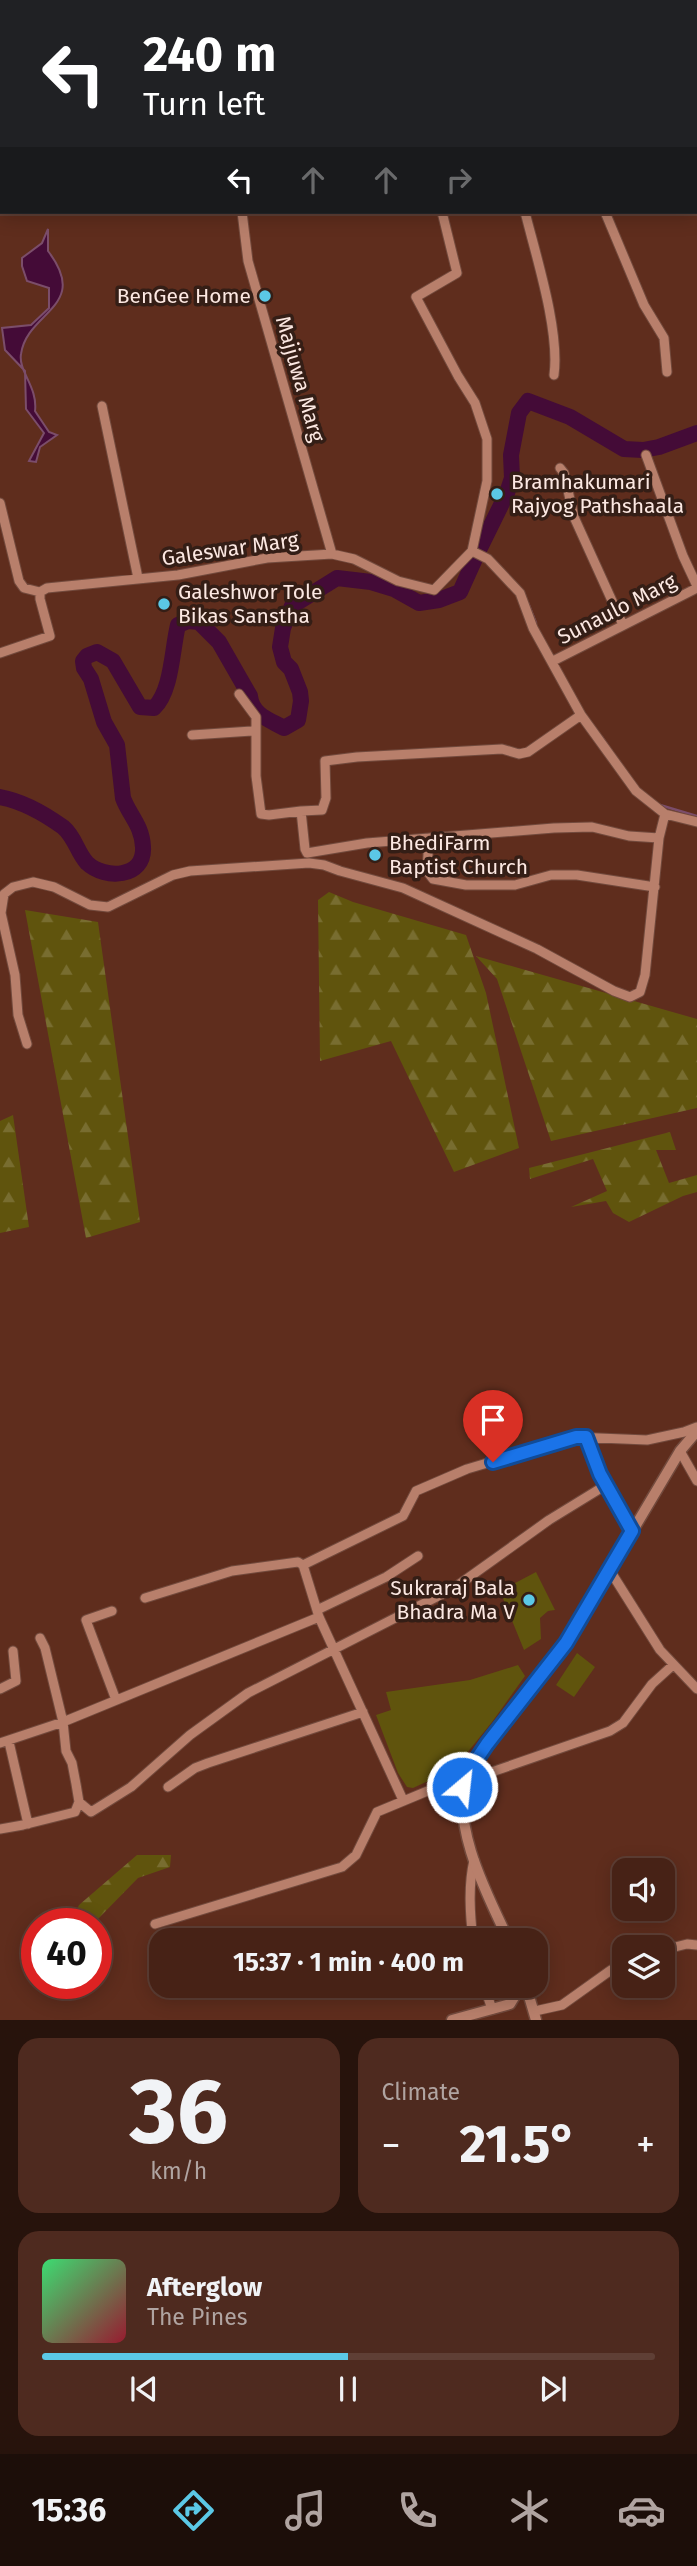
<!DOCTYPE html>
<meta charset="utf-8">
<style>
body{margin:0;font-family:"Fira Sans",sans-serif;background:#4e2a1f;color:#f1f3f6;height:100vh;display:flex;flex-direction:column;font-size:26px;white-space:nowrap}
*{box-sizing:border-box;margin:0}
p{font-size:23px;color:#b0a4a1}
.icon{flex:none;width:38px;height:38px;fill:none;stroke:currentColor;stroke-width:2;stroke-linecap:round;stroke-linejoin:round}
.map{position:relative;height:2020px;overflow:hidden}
.drawer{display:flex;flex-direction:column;gap:18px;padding:18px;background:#27130c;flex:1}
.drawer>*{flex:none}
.banner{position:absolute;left:0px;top:0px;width:698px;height:214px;box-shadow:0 4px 18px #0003,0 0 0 2px #5f3f35;background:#202124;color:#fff;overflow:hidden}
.buttons{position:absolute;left:612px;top:1858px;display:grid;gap:14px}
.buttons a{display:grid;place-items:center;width:63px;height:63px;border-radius:14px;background:#472216;box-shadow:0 4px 18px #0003,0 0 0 2px #5f3f35;font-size:35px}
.speed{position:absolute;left:21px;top:1908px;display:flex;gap:14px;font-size:35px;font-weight:700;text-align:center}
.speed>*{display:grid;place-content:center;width:91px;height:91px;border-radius:50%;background:#472216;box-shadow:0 4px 18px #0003,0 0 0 2px #5f3f35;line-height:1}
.speed .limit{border:10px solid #d22;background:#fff;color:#111}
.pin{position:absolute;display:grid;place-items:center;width:60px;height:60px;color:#fff;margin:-72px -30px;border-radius:50% 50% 50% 0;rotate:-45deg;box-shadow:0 0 7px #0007}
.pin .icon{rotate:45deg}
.me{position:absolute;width:77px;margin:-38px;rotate:28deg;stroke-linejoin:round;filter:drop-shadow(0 0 5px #0008)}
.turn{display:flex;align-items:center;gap:24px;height:147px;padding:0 28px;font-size:32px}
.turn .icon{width:91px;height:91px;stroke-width:2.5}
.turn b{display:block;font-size:49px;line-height:60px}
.lanes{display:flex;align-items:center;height:66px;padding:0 28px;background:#0003;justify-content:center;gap:35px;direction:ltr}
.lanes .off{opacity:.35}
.big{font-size:52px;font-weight:700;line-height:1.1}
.drawer .widget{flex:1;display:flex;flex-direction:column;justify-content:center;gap:10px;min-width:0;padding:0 24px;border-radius:21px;background:#4e2a1f}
.drawer .dial{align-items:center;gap:0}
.dial b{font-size:91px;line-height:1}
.song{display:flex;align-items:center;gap:21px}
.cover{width:84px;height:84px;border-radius:10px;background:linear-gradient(135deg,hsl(140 70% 55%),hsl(350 70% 35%))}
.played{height:7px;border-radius:4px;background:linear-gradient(90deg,#5bc8e6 50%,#5f3f35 50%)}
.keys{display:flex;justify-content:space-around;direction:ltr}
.heat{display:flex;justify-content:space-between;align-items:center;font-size:38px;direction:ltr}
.drawer .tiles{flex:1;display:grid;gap:18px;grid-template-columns:1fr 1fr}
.widget:last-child{grid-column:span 2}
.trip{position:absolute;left:149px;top:1928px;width:399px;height:70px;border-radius:21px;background:#472216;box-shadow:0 4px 18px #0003,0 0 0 2px #5f3f35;font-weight:700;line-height:70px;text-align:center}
.menu{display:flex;height:112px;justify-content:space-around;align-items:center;background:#1c0e09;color:#b0a4a1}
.menu .icon{width:49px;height:49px}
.menu .selected{color:#5bc8e6}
.menu b{font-size:32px;color:#f1f3f6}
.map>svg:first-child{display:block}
.forest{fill:url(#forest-firs)}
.park{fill:#60540d}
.water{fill:#440b37;stroke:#7b4d6a;stroke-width:2}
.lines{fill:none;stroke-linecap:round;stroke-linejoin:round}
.stream{stroke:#7b4d6a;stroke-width:2.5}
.river{stroke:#440b37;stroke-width:16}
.minor-casing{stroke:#724a3d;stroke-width:11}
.tertiary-casing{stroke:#724a3d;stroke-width:13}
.secondary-casing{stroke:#724a3d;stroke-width:15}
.minor{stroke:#b87f6b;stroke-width:9}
.tertiary{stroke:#b87f6b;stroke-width:10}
.secondary{stroke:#928882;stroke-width:12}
.route-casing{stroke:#114b97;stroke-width:18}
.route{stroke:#1a73e8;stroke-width:12}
.poi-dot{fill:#5bc8e6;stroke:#341e16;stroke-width:2.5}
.labels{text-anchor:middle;stroke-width:7;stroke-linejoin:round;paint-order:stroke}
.poi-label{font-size:21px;fill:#fce8e2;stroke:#341e16;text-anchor:start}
.street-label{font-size:21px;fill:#fce8e2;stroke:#341e16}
</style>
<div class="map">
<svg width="697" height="2020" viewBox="0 0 697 2020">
<defs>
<pattern id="forest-firs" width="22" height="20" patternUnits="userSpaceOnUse" patternTransform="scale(1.75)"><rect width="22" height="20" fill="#60540d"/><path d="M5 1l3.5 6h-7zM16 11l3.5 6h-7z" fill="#786d30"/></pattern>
</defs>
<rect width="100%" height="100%" fill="#5f2d1d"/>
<!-- forest -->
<path class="forest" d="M329 892 353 902 466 935 486 993 519 1148 454 1172 391 1041 320 1061 318 900Z
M25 910 98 922 140 1222 86 1238Z
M476 956 697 1019V1108L551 1141 497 979Z
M13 1115 29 1227 0 1233V1121Z
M670 1132 676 1150H656L669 1183 697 1175V1192L683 1196 629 1222 613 1213 606 1201 571 1207 607 1191 593 1159 530 1179 529 1168Z
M137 1855H171L170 1867 138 1878 94 1923H71L79 1905Z"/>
<!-- park -->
<path class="park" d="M536 1572 555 1610 548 1611 540 1618 541 1639 524 1650 500 1591Z
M577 1653 595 1667 574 1697 556 1685Z
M518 1665 525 1676 492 1722 454 1769 413 1788 407 1787 398 1773 376 1715 391 1710 386 1692 470 1680Z"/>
<!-- water -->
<path class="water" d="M48 229V251C91 307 27 311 21 354 18 371 38 387 35 411L49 432 57 435 40 447 36 462 29 461 44 433 26 409 25 371 5 350 2 328 31 325 49 308V288L27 281 22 266V258L42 243Z"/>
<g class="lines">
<!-- stream -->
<path class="stream" d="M528 603 536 623
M602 737 610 749
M660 805 697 816"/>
<!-- river -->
<path class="river" d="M568 2V0
M0 92 2 94
M479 550 507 493 512 478 511 455 519 413 528 401 570 417 624 449 643 450 659 447 697 433
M0 797C22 801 45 814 63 827 75 837 77 852 87 863 105 880 145 878 143 847 142 825 129 815 123 798L117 745 104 722 91 679 84 668 83 661 87 656 97 652 113 661 140 707 154 708C172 691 172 649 178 625L188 621 199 622 219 642 250 696C252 715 270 720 284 728L298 720 301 701 300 692 291 669 284 662 280 647 283 628 292 606 337 578 371 582 394 589 419 603 439 600 460 592 474 561"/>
<!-- minor casing -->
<g class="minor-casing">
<path id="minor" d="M242 212 248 261 332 554
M442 212 457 273 416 297 458 376 475 403 487 439V481L472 551
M525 212C536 256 560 331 554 375
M605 212 644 305 664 338 667 372
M102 406 138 578
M646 455 683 556 697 586
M560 468 564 473 574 517 623 625
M0 503 19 581 24 588 40 592
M0 653 50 636 40 599V592L47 588 178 575 267 558 332 554 354 559 398 581 434 590 472 551 488 559 520 593 533 628 581 715 636 791 665 814 697 822
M553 661 697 588
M239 694 256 717V729
M581 715 528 752 519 754 502 749 357 757 325 761 326 798 322 810 301 811 305 849 307 853 367 843 554 828 592 827 629 836 659 838
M192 735 252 731 256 729V776L261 814 269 815 301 811
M429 838 427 871 433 879 466 885H515L551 875H577L655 887
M27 1044 18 1015 15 975 1 913 4 894 13 887 33 882 54 887 90 905 108 907 173 875 190 871 309 863 324 865 340 871 403 888 537 949 614 991 630 997 640 992 645 975 659 838 665 814
M586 1437 609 1493 632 1531
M680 1451 697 1481
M609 1569 660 1650 697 1689
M145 1598 232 1571 298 1562 303 1565
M317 1610 386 1577 418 1556
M112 1611 86 1620 116 1700
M0 1689 16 1681 13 1651
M9 1742 28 1824
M0 1743 63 1722 319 1617
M168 1787 195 1768 208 1763 363 1712
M403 1800 319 1617 303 1565 403 1516 416 1491 467 1469 575 1437 647 1440 684 1432 697 1427
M79 1802 91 1812 131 1787 190 1735 248 1693 454 1588 549 1520 606 1485
M0 1829 23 1825 75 1812 79 1802 76 1784 72 1763 66 1751 63 1722 45 1648 40 1638
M155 1924 342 1867 356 1855 377 1812 466 1775H483L610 1731 623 1723 652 1684 673 1665
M473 1941C470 1914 468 1886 474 1860
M663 1950 687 1944 697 1945
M484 1986 492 2009
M535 2011 562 2005 611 1970 625 1963"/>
</g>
<!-- tertiary casing -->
<g class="tertiary-casing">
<path id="tertiary" d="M509 1941C487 1894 451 1827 466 1775L566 1643 680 1451 697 1431
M526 1986 536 2020
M452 2020 510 2004 521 1986"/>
</g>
<!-- secondary casing -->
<g class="secondary-casing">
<path id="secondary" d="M696 52 697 51"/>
</g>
<!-- minor -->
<use href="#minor" class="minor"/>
<!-- tertiary -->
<use href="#tertiary" class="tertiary"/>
<!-- secondary -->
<use href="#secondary" class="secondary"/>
</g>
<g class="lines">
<!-- route casing -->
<g class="route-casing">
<path id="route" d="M462 1787 466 1775 487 1744 566 1643 632 1531 600 1474 586 1437H576L493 1462"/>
</g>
<!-- route -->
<use href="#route" class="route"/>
</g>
<!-- markers -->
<g class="poi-dot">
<circle cx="265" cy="296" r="7"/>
<circle cx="497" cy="494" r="7"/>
<circle cx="164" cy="604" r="7"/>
<circle cx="375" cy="855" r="7"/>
<circle cx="529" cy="1600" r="7"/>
</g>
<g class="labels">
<!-- poi labels -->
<g class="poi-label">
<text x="251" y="303" text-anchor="end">BenGee Home</text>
<text x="511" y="489">Bramhakumari<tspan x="511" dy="24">Rajyog Pathshaala</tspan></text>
<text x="178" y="599">Galeshwor Tole<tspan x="178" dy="24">Bikas Sanstha</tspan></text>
<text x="389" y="850">BhediFarm<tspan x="389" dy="24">Baptist Church</tspan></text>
<text x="515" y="1595" text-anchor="end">Sukraraj Bala<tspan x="515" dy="24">Bhadra Ma V</tspan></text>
</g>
<!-- street labels -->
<g class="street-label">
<text transform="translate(300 379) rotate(74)" y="7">Majjuwa Marg</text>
<text transform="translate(230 549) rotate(-8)" y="7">Galeswar Marg</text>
<text transform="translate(617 609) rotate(-27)" y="7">Sunaulo Marg</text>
</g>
</g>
</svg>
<div class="buttons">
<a><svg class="icon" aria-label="sound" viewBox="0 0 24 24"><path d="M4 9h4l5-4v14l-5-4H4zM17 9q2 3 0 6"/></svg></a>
<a><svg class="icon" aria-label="layers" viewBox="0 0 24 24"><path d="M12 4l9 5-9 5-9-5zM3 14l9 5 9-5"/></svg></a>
</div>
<div class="speed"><div class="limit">40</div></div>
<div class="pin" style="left:493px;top:1462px;background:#d93025"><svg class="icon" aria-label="arrive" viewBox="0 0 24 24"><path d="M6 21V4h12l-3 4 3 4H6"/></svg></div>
<svg class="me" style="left:462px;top:1787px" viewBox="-20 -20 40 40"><circle r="17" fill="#1a73e8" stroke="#fff" stroke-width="3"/><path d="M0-11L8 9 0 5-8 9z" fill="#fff"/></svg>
<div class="trip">15:37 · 1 min · 400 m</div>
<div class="banner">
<div class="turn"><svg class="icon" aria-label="left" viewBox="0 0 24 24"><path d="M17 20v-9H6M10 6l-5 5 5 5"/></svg><div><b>240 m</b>Turn left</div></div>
<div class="lanes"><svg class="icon" aria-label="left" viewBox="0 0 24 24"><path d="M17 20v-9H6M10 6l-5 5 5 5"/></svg><svg class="icon off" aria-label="ahead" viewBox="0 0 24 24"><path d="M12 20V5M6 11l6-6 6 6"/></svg><svg class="icon off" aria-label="ahead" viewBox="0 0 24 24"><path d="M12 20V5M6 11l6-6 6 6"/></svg><svg class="icon off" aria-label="right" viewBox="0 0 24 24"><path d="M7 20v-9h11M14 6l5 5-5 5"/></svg></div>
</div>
</div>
<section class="drawer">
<div class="tiles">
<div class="widget dial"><b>36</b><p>km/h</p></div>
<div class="widget"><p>Climate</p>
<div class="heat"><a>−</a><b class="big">21.5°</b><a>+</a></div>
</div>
<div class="widget">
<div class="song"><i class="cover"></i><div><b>Afterglow</b><p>The Pines</p></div></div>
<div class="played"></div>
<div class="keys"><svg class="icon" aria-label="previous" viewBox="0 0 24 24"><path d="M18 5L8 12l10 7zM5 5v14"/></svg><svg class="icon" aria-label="pause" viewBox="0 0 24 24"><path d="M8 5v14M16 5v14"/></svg><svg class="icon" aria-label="next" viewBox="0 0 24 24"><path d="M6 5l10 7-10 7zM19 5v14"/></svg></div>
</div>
</div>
</section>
<nav class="menu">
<b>15:36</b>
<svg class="icon selected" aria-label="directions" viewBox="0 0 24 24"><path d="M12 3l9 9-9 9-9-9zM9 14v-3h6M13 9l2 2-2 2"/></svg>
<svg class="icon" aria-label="music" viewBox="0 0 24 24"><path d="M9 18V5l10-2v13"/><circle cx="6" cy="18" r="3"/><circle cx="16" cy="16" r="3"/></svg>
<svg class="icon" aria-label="phone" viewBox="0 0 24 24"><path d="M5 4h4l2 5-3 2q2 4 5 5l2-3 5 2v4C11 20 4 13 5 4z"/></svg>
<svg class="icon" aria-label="climate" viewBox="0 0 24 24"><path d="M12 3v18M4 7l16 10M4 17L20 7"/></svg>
<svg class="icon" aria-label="car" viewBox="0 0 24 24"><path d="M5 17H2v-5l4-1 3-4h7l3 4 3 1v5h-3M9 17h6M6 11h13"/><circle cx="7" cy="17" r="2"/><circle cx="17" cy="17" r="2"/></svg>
</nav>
